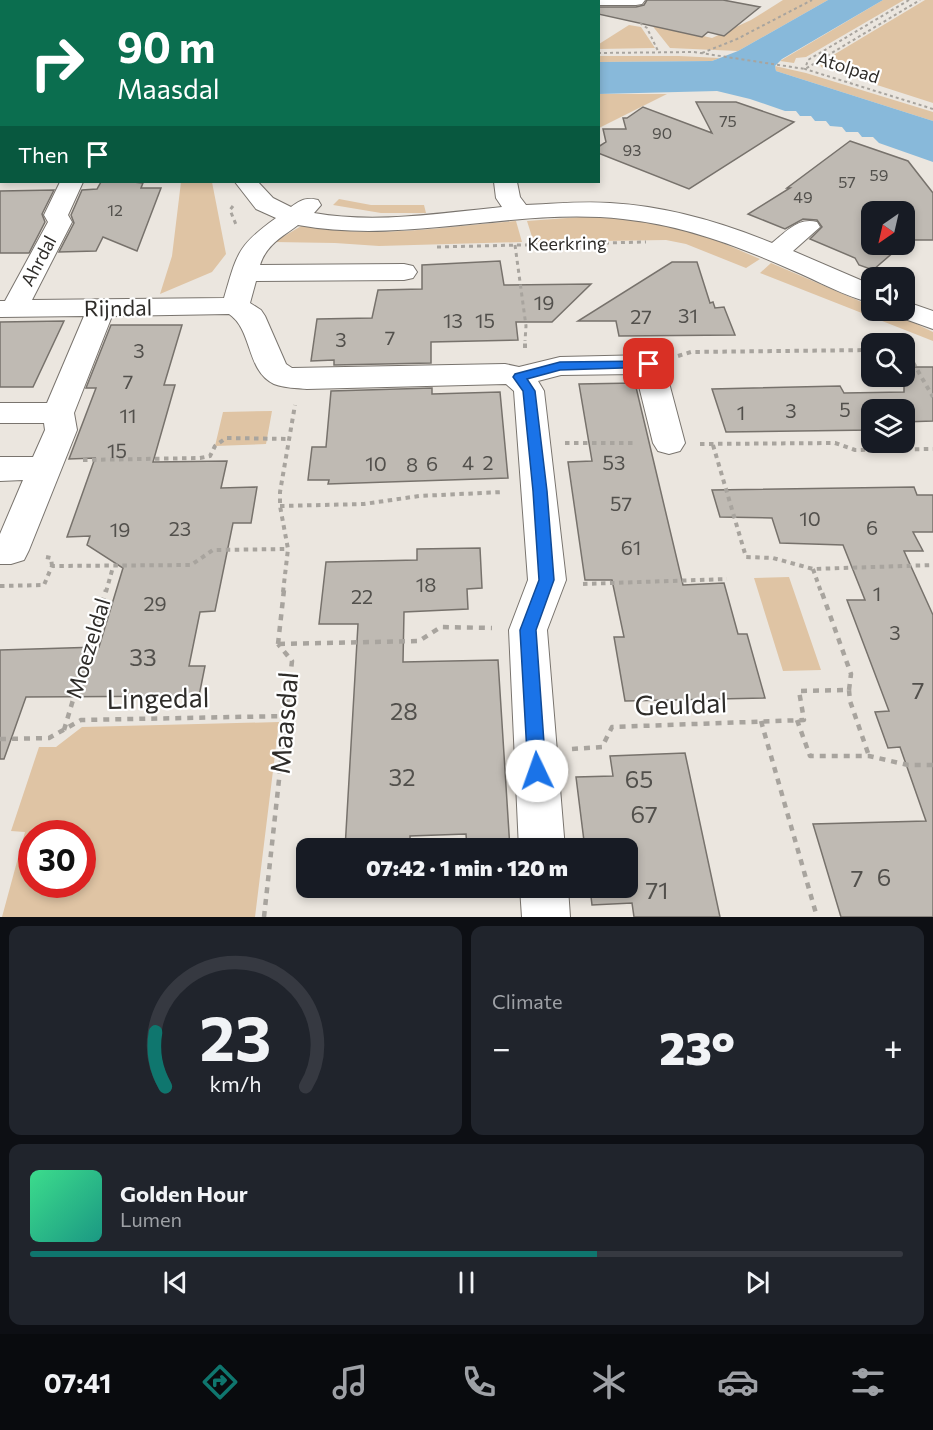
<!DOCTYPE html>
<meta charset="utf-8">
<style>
body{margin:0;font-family:Commissioner,sans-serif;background:#20242c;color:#f1f3f6;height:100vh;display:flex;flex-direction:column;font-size:22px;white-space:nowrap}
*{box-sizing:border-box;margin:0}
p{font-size:20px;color:#9ea1a6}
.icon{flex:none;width:33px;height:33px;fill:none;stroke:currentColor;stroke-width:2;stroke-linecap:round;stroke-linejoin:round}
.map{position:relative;height:917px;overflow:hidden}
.side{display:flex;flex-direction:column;gap:9px;padding:9px;background:#0d0f14;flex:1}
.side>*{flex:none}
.banner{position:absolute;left:0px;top:0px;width:600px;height:183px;box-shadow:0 3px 9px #0003;background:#0b6e4f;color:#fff;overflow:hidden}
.needle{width:39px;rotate:214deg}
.controls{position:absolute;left:861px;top:201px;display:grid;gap:12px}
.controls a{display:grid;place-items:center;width:54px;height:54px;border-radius:12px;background:#171b24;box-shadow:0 3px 9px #0003;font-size:30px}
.speed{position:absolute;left:18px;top:820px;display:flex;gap:12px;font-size:30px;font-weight:700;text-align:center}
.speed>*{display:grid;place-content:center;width:78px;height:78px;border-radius:50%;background:#171b24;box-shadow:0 3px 9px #0003;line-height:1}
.speed .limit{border:9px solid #d22;background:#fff;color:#111}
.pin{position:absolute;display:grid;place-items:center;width:51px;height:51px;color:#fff;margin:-26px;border-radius:12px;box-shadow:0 3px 9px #0006}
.me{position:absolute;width:66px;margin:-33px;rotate:357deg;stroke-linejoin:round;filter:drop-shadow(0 0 4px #0008)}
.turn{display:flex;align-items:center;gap:21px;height:126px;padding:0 18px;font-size:27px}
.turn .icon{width:78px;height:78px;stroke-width:2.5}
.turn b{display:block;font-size:42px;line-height:51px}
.then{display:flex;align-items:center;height:57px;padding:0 18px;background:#0003;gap:12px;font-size:22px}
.big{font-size:45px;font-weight:800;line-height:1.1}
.side .card{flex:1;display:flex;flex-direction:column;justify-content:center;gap:9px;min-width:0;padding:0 21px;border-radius:12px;background:#20242c}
.side .dial{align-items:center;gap:0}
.dial svg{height:156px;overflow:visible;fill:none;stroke:#363941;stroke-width:7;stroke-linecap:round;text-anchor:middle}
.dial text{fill:#f1f3f6;stroke:none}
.song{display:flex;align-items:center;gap:18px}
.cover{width:72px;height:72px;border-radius:9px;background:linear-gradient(135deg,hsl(150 70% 55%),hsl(170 70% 35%))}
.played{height:6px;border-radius:3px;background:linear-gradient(90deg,#0f766e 65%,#363941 65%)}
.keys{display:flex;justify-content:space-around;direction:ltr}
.heat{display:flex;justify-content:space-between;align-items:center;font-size:33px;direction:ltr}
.side .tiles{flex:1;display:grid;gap:9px;grid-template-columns:1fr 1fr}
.card:last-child{grid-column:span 2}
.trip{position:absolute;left:296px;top:838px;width:342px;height:60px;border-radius:12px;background:#171b24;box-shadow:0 3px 9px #0003;font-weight:800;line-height:60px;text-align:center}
.menu{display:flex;height:96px;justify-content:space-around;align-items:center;background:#090b0e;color:#9ea1a6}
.menu .icon{width:42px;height:42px}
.menu .on{color:#0f766e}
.menu b{font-size:27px;color:#f1f3f6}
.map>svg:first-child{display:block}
.green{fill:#dfc4a4;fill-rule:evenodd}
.water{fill:#88b9da}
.building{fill:#bfbab3;stroke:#77726c;stroke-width:1.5}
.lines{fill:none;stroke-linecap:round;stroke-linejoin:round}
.minor-casing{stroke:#79746e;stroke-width:2}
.path-far3{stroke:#a8a49e;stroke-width:2;stroke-dasharray:3 3;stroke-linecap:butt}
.path-far2{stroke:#a8a49e;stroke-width:3;stroke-dasharray:4 4;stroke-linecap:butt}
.path-far1{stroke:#a8a49e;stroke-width:4;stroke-dasharray:4.5 4.5;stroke-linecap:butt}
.path{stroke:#a8a49e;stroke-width:4.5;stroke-dasharray:6 6;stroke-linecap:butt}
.minor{fill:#fff;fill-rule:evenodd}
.route{fill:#1a73e8;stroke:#114b97;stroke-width:1.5}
.labels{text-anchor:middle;stroke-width:4.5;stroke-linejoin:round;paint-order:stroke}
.far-number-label{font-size:16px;fill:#52504c}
.far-street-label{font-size:18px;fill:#2e2c29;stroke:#fff}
.number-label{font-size:20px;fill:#52504c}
.street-label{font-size:22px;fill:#2e2c29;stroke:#fff}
.near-number-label{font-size:24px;fill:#52504c}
.near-street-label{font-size:27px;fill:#2e2c29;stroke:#fff}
</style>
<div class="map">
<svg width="933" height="917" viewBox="0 0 933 917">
<rect width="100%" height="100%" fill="#ebe6df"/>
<!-- green -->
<path class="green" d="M783 0H828L738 51 670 48 651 24 712 38 751 20Z
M883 0H904L806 57 796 58 794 63 780 61Z
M925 0H933V103L821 67 820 63Z
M629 25 641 27 655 48 599 49V44Z
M598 56H679L720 58 712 61 599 62Z
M775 66 806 73 933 112V121L776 71Z
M599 94H667L599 128Z
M181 182H212L226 254 212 272 160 294 172 256Z
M339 199 371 205H424L426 213H381L333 205Z
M594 216 646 220 704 235 760 259 746 268 686 244 666 240 537 242 533 240 527 221Z
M516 221 522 242 379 246 335 243 274 242 303 225C372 240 447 226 516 221Z
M771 263 871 306 872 310C893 310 914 323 933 332V341L760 273Z
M272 411 266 444 215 446 223 412Z
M789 577 821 670 783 671 754 578Z
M279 722 255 917H2L25 832 11 831 39 747H56L82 727ZM32 834H82V885H32Z"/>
<!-- water -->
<path class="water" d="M828 0H883L782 59 775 66 776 71 933 121V162L879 143 873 137H862L858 132H846L842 127 830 126 826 121H815L811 116H800L796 111H785L750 99 717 91 599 94V62L712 61 738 51Z"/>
<!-- building -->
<path class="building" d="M647 0H723L760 7 724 36 708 32 702 37 598 14V7H636L644 5Z
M696 102H736L794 122 689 189 598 153V147L606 142 603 129H626L623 118H627L643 107 712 133Z
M850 141 908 161 933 193V240H908L904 243V212H872V244H903L873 270 859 265 855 258 810 239 822 227 817 220 803 219 785 229 748 214 790 188H787Z
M101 182H133L143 183 141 188H161L137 251 103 237 96 251 59 252 74 223 71 215 82 190 97 189Z
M54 190 42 214 45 222 29 253H0V191Z
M500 261 504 285 591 284 552 322H516L518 340 431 342V363L334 365V360L311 361 317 319 372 318 378 290 422 289V265Z
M672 262H697L710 303 713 302 715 308 724 307 735 335 619 336 616 321H578Z
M64 321 33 387H0V322Z
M111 325H182L164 385H175L153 462 227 461 221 488 257 487 251 523H233L215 611 200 612 189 666H205L199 696 26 697 4 759H0V650L99 647 123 568 87 545 90 536 67 537 95 458 69 459 96 388H86Z
M904 367H933V421L904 422V410H872V430L726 432 712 389 840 386 844 393 904 392Z
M635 383 683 585 724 583 738 634H747L765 698 625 701 614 637H624L612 580H585L568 462 592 461 579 384Z
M432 388V394L500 392 508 478 328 484 329 480H308L312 447H326L331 391Z
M914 487 917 495H933V532H913L923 551H904L933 615V917H841L813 824 926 821 900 747 888 748 875 712 889 711 847 600H865L843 545 780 543 772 518 720 517 712 490Z
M480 548 482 588 467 589 468 609 404 612 403 662 498 660 510 849H467L466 834 410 836V849H345L358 624H319L326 562 417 560V549Z
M685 753 720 917H634L632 903 592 905 590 888H627V849H585L576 777 613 776 610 756Z"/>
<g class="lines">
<!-- minor casing -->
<g class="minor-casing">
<path id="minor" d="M15 0H33L15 2Z
M160 0H178V2H161Z
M568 0H645L642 4 636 5H598V2Z
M0 5H2V15H0Z
M0 167H2V181H0Z
M60 182H83L68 215 72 222 32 300 224 298C237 254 237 246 276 218L256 209 235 182H258L273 198 291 207C301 200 306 197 318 200L321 205 314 213C376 224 440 213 502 207L496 198 494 182H517L520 197 526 205C554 204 582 201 610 203 665 206 721 222 772 243 786 232 798 217 817 222L820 227 793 251 872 285V303C844 296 818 281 792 270 738 246 682 225 623 219 514 207 407 245 298 225 282 237 266 245 260 265L404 264 413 266 417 272 413 278 404 280 256 281 250 303 261 310 265 316 286 364 292 368 505 364 519 367 560 357 649 355 660 357 664 364 685 443 680 451 669 454 658 451 653 443 636 374 561 375 538 381 544 391 566 580 547 630 565 849H519L509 630 528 580 514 391 506 384 307 389C297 388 284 388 274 384 246 371 253 330 229 314L112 316 74 413 77 430 29 550 24 560 11 564H0V534L23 480 0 481V457H33L45 430 44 423H0V403H47L84 316 0 317V301H5L48 222 44 215Z
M904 301 933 311V329L894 315 891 310H904Z
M520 888H568L570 917H522Z"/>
</g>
<!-- path-far3 -->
<path class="path-far3" d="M538 0 545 2
M909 0 808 60 805 69 933 109
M293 2 296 0
M394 2 397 0
M494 2 496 0
M640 23 647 28 659 53
M598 53 694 52 805 69 920 0
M702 53 737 39 812 0"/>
<!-- path-far2 -->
<path class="path-far2" d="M233 206 230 210 237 227
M515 245 526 326 525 341
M437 247 646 242"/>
<!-- path-far1 -->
<path class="path-far1" d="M904 347 933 397
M525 348V340
M678 356 691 352 872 350
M565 443H636
M700 444 835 443 855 450 933 449
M713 445 746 557 773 558 813 569 933 565
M83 460 200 458 210 456 215 446 226 438 290 439
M280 506 364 504 419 496 503 492
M46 557 51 558 52 566
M813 569 821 592
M583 584 727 579
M0 586 44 585 52 566 191 565 213 550 288 549
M106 592 113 567
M283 592 288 549 280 506V492L295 405"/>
<!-- path -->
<path class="path" d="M278 644 284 590
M279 644 419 641 441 627 492 628
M849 690 850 701 869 756
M797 720 810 756H869L908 765H933
M761 721 817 917
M64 730 106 590
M0 739 49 738 81 720 286 716
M572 749 602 747 612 727 804 720 799 691 849 690 851 674 821 590
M264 917 292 661 278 644"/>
<!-- minor -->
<use href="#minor" class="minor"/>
</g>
<!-- route -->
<path class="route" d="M649 361 653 362 655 364 653 367 560 370 527 379 535 391 547 491 554 580 536 630 546 771 543 777 537 779 530 777 528 771 520 630 539 580 533 491 523 391 513 377 515 374 560 362Z"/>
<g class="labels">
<!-- far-number labels -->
<g class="far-number-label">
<text x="728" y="127">75</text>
<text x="662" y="139">90</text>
<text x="632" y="156">93</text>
<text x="879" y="181">59</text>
<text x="847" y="188">57</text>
<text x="803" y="203">49</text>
<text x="115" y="216">12</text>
</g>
<!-- far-street labels -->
<g class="far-street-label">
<text transform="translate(848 68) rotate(18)" y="6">Atolpad</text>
<text transform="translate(567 244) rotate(-1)" y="6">Keerkring</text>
<text transform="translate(39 261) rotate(-62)" y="6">Ahrdal</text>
</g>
<!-- number labels -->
<g class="number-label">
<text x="544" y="310">19</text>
<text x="688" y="323">31</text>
<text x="641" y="324">27</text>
<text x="453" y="328">13</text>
<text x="485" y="328">15</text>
<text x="390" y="345">7</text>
<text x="341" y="347">3</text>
<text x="139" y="358">3</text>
<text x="128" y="389">7</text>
<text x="845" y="417">5</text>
<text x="791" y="418">3</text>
<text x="741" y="420">1</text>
<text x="128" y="423">11</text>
<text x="117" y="458">15</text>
<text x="468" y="470">4</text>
<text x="488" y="470">2</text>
<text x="614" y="470">53</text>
<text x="376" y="471">10</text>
<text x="432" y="471">6</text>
<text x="412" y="472">8</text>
<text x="621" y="511">57</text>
<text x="810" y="526">10</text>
<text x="872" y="535">6</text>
<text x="180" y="536">23</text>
<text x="120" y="537">19</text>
<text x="631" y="555">61</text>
<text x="426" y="592">18</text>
<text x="877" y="601">1</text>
<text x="362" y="604">22</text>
<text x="155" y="611">29</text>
<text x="895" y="640">3</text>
</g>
<!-- street labels -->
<g class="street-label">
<text transform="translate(118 308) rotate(-1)" y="8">Rijndal</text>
<text transform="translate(88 648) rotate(-73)" y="8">Moezeldal</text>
</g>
<!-- near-number labels -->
<g class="near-number-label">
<text x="143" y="666">33</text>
<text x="918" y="699">7</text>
<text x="404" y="720">28</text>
<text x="402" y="786">32</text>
<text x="639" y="788">65</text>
<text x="644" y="823">67</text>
<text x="884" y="886">6</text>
<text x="857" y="887">7</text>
<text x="657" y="899">71</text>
</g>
<!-- near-street labels -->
<g class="near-street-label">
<text transform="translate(158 699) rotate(-1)" y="9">Lingedal</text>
<text transform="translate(681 705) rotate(-2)" y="9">Geuldal</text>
<text transform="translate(285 723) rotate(-85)" y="9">Maasdal</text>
</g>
</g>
</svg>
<div class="controls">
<a><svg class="needle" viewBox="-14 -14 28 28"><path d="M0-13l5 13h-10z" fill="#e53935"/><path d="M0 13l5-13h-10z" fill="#9ea1a6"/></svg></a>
<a><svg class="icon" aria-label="sound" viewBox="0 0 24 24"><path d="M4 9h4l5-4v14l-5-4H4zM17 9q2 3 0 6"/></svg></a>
<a><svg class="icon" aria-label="search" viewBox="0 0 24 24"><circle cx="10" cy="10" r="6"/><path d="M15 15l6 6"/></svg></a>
<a><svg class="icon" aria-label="layers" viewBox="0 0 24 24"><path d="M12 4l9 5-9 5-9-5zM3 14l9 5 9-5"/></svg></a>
</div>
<div class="speed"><div class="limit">30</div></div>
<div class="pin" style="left:649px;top:364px;background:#d93025"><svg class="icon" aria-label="arrive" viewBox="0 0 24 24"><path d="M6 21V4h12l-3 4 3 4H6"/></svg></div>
<svg class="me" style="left:537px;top:771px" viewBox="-20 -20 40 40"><circle r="19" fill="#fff"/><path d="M0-13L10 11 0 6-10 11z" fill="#1a73e8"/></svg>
<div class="trip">07:42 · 1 min · 120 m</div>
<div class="banner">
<div class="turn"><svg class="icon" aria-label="right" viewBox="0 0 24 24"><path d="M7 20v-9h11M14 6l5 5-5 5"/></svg><div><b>90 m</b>Maasdal</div></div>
<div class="then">Then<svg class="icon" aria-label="arrive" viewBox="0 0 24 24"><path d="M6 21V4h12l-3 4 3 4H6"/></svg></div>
</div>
</div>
<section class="side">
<div class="tiles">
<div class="card dial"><svg viewBox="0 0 100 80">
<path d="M14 69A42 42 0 1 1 86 69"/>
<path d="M14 69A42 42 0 0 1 9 41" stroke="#0f766e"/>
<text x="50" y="56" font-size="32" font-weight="700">23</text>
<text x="50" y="72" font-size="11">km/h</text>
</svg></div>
<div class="card"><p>Climate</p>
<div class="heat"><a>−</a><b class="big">23°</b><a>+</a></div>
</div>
<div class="card">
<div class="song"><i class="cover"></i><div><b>Golden Hour</b><p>Lumen</p></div></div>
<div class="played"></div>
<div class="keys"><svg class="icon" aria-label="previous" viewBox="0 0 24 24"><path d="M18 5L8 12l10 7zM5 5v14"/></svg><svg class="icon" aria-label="pause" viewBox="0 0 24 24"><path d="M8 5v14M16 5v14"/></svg><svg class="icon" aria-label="next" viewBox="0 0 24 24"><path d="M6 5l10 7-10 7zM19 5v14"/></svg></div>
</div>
</div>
</section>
<nav class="menu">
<b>07:41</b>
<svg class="icon on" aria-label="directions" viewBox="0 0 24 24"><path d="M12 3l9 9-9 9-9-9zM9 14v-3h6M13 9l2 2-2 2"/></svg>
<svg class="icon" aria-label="music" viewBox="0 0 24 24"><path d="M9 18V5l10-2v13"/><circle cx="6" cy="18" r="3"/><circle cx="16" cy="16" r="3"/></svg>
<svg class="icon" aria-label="phone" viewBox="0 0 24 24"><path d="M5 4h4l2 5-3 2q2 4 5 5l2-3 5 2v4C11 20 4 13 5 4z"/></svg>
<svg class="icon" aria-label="climate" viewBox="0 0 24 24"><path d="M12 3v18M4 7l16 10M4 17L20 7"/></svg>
<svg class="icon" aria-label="car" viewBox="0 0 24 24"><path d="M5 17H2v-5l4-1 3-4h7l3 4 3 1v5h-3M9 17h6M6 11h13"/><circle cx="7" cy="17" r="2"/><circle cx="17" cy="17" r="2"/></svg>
<svg class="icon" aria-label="filters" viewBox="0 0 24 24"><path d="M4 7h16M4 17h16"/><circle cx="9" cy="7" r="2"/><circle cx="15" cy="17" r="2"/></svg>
</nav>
